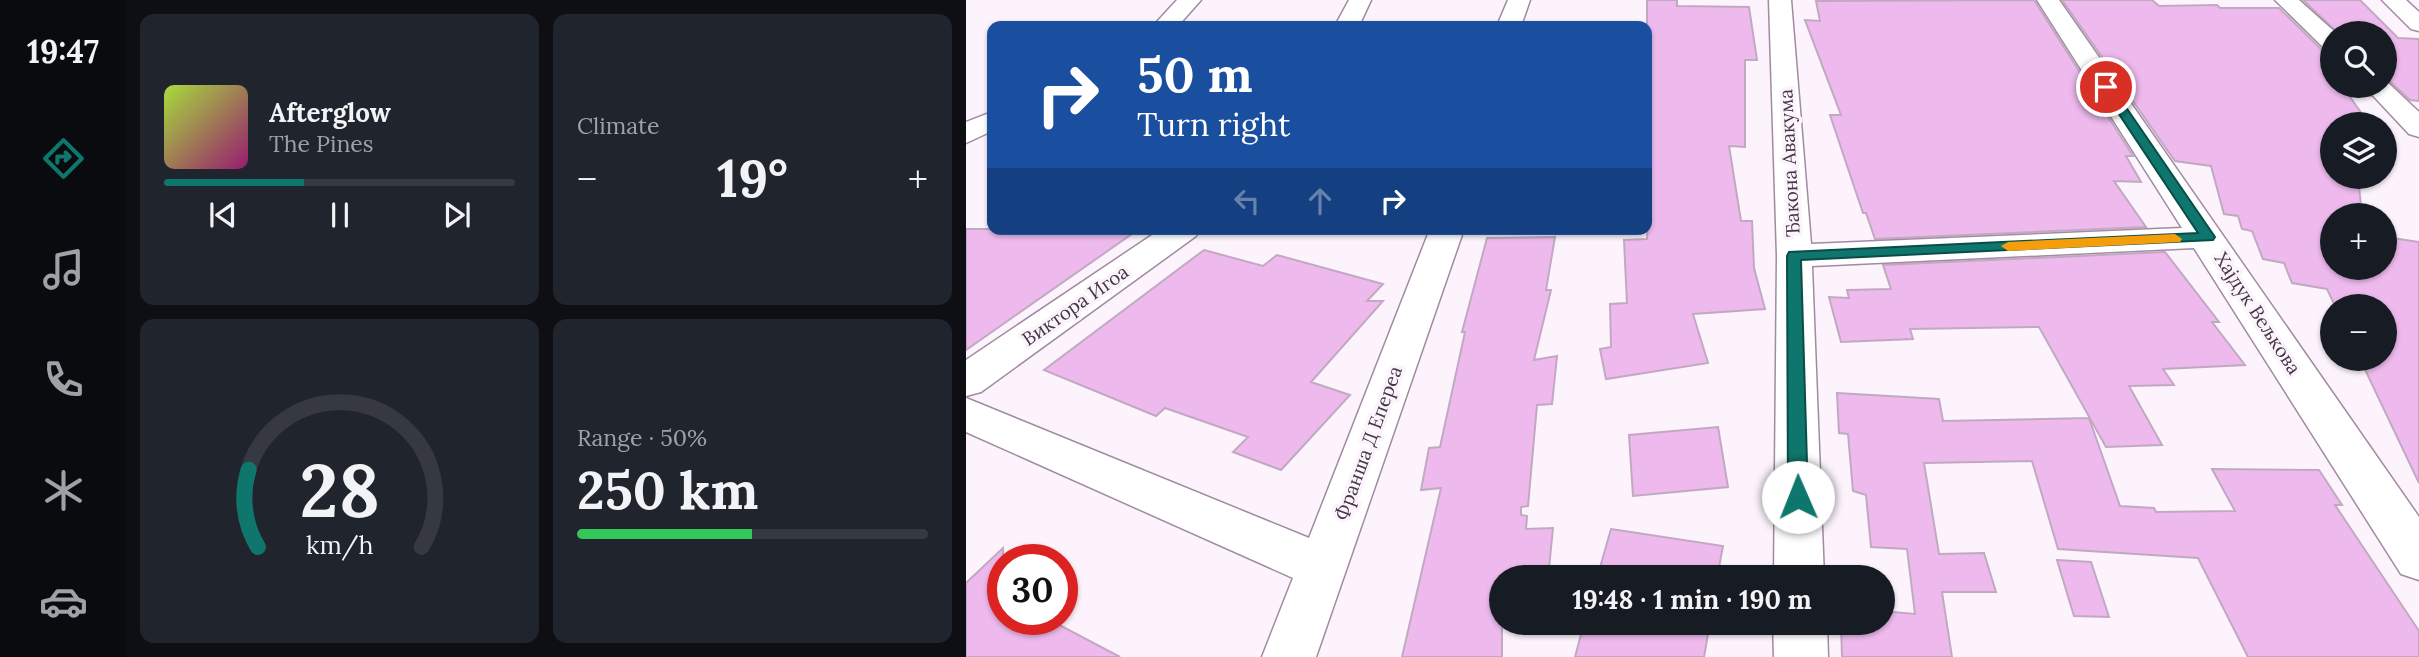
<!DOCTYPE html>
<meta charset="utf-8">
<style>
body{margin:0;font-family:Lora,serif;background:#20242c;color:#f1f3f6;height:100vh;display:flex;flex-direction:column;font-size:26px;white-space:nowrap}
*{box-sizing:border-box;margin:0}
p{font-size:23px;color:#9ea1a6}
.icon{flex:none;width:38px;height:38px;fill:none;stroke:currentColor;stroke-width:2;stroke-linecap:round;stroke-linejoin:round}
.map{position:relative;flex:1;overflow:hidden}
.side{display:flex;flex-direction:column;gap:14px;padding:14px;background:#0d0f14;width:840px}
.side>*{flex:none}
.guide{position:absolute;left:21px;top:21px;width:665px;height:214px;border-radius:14px;box-shadow:0 2px 5px #0004;background:#1a4fa0;color:#fff;overflow:hidden}
.controls{position:absolute;left:1354px;top:21px;display:grid;gap:14px}
.controls a{display:grid;place-items:center;width:77px;height:77px;border-radius:50%;background:#171b24;box-shadow:0 2px 5px #0004;font-size:35px}
.speed{position:absolute;left:21px;top:544px;display:flex;gap:14px;font-size:35px;font-weight:700;text-align:center}
.speed>*{display:grid;place-content:center;width:91px;height:91px;border-radius:50%;background:#171b24;box-shadow:0 2px 5px #0004;line-height:1}
.speed .limit{border:10px solid #d22;background:#fff;color:#111}
.pin{position:absolute;display:grid;place-items:center;width:60px;height:60px;color:#fff;margin:-30px;border:4px solid #fff;border-radius:50%;box-shadow:0 2px 7px #0007}
.me{position:absolute;width:77px;margin:-38px;rotate:359deg;stroke-linejoin:round;filter:drop-shadow(0 0 5px #0008)}
.turn{display:flex;align-items:center;gap:24px;height:147px;padding:0 35px;font-size:32px}
.turn .icon{width:91px;height:91px;stroke-width:2.5}
.turn b{display:block;font-size:49px;line-height:60px}
.lanes{display:flex;align-items:center;height:66px;padding:0 35px;background:#0003;justify-content:center;gap:35px;direction:ltr}
.lanes .off{opacity:.35}
.big{font-size:52px;font-weight:800;line-height:1.1}
.side .tile{flex:1;display:flex;flex-direction:column;justify-content:center;gap:10px;min-width:0;padding:0 24px;border-radius:14px;background:#20242c}
.side .dial{align-items:center;gap:0}
.dial svg{height:182px;overflow:visible;fill:none;stroke:#363941;stroke-width:7;stroke-linecap:round;text-anchor:middle}
.dial text{fill:#f1f3f6;stroke:none}
.song{display:flex;align-items:center;gap:21px}
.cover{width:84px;height:84px;border-radius:10px;background:linear-gradient(135deg,hsl(80 70% 55%),hsl(320 70% 35%))}
.played{height:7px;border-radius:4px;background:linear-gradient(90deg,#0f766e 40%,#363941 40%)}
.keys{display:flex;justify-content:space-around;direction:ltr}
.heat{display:flex;justify-content:space-between;align-items:center;font-size:38px;direction:ltr}
.charge{height:10px;border-radius:5px;background:linear-gradient(90deg,#34c759 50%,#363941 0)}
.side .tiles{flex:1;display:grid;gap:14px;grid-template-columns:repeat(2,1fr)}
.trip{position:absolute;left:523px;top:565px;width:406px;height:70px;border-radius:35px;background:#171b24;box-shadow:0 2px 5px #0004;font-weight:800;line-height:70px;text-align:center}
main{display:flex;flex:1;min-height:0}
.menu{display:flex;flex-direction:column;width:126px;justify-content:space-around;align-items:center;background:#090b0e;color:#9ea1a6}
.menu .icon{width:49px;height:49px}
.menu .current{color:#0f766e}
.menu b{font-size:32px;color:#f1f3f6}
.map>svg:first-child{display:block}
.building{fill:#eebaee;stroke:#c1a9c1;stroke-width:2}
.lines{fill:none;stroke-linecap:round;stroke-linejoin:round}
.minor-casing{stroke:#a18ba2;stroke-width:3}
.minor{fill:#fff;fill-rule:evenodd}
.route{fill:#0f766e;stroke:#0a4d48;stroke-width:2}
.slow{fill:#f59e0b}
.labels{text-anchor:middle;stroke-width:7;stroke-linejoin:round;paint-order:stroke}
.street-label{font-size:19px;fill:#423843;stroke:#fcf3fd}
</style>
<main>
<nav class="menu">
<b>19:47</b>
<svg class="icon current" aria-label="directions" viewBox="0 0 24 24"><path d="M12 3l9 9-9 9-9-9zM9 14v-3h6M13 9l2 2-2 2"/></svg>
<svg class="icon" aria-label="music" viewBox="0 0 24 24"><path d="M9 18V5l10-2v13"/><circle cx="6" cy="18" r="3"/><circle cx="16" cy="16" r="3"/></svg>
<svg class="icon" aria-label="phone" viewBox="0 0 24 24"><path d="M5 4h4l2 5-3 2q2 4 5 5l2-3 5 2v4C11 20 4 13 5 4z"/></svg>
<svg class="icon" aria-label="climate" viewBox="0 0 24 24"><path d="M12 3v18M4 7l16 10M4 17L20 7"/></svg>
<svg class="icon" aria-label="car" viewBox="0 0 24 24"><path d="M5 17H2v-5l4-1 3-4h7l3 4 3 1v5h-3M9 17h6M6 11h13"/><circle cx="7" cy="17" r="2"/><circle cx="17" cy="17" r="2"/></svg>
</nav>
<section class="side">
<div class="tiles">
<div class="tile">
<div class="song"><i class="cover"></i><div><b>Afterglow</b><p>The Pines</p></div></div>
<div class="played"></div>
<div class="keys"><svg class="icon" aria-label="previous" viewBox="0 0 24 24"><path d="M18 5L8 12l10 7zM5 5v14"/></svg><svg class="icon" aria-label="pause" viewBox="0 0 24 24"><path d="M8 5v14M16 5v14"/></svg><svg class="icon" aria-label="next" viewBox="0 0 24 24"><path d="M6 5l10 7-10 7zM19 5v14"/></svg></div>
</div>
<div class="tile"><p>Climate</p>
<div class="heat"><a>−</a><b class="big">19°</b><a>+</a></div>
</div>
<div class="tile dial"><svg viewBox="0 0 100 80">
<path d="M14 69A42 42 0 1 1 86 69"/>
<path d="M14 69A42 42 0 0 1 10 35" stroke="#0f766e"/>
<text x="50" y="56" font-size="32" font-weight="700">28</text>
<text x="50" y="72" font-size="11">km/h</text>
</svg></div>
<div class="tile"><p>Range · 50%</p><b class="big">250 km</b><div class="charge"></div></div>
</div>
</section>
<div class="map">
<svg width="1453" height="657" viewBox="0 0 1453 657">
<rect width="100%" height="100%" fill="#fcf3fd"/>
<!-- building -->
<path class="building" d="M681 0H711V6L783 7 791 60H779V147L763 146 775 221H786L788 268 799 309 727 314 742 363 640 379 634 349 645 347 644 304 661 303 658 240 681 239 684 141 681 142Z
M1068 0 1167 156H1160L1175 182 1148 181 1180 227 909 239 900 213H897L864 115H875L839 20 854 21 850 1Z
M1096 0H1186L1193 6 1251 5 1254 8H1313L1356 50 1367 52V86H1395L1404 96 1382 94 1403 124H1367V177H1392L1396 215H1367V268H1419V237L1453 242V483L1394 359H1419V306H1369L1361 289 1326 283 1318 263 1297 259 1286 231 1276 229 1272 216 1258 214 1245 166 1209 161Z
M1337 0H1394L1432 38 1453 39V101L1444 100 1419 77V33H1372Z
M0 229H173L0 350Z
M589 237 580 290H585L568 360 591 356 586 404 571 405 562 506 555 507V515L561 516 560 529 587 528 582 578H536V657H436L475 488 455 490 463 448 474 447 499 332H496L521 238Z
M238 250 297 266 311 255 417 284 401 301H417L345 382 384 395 315 470 267 452 282 437 199 408 190 416 78 370Z
M1199 252 1253 322H1246L1279 365 1197 369 1208 385 1163 386 1196 445 1140 447 1073 327 944 329 947 339 875 342 863 297 883 298 881 290 925 289 917 265Z
M871 393 973 399 977 421 1123 418 1154 506 1188 508 1190 512 1269 511 1246 469 1353 470 1376 505H1369L1453 631V657H1282L1232 558 1092 549 1066 461 958 463 973 554 1018 553 1030 592H976L986 657H876L875 623H917V611L949 614 941 549 905 547 900 495 887 491 882 434 873 433Z
M752 427 762 487 667 496 663 435Z
M645 529 757 546 751 578H631Z
M37 548V620H84L154 657H0V583Z
M1091 560 1125 562 1143 617 1108 616Z
M618 623H744L738 657H609Z"/>
<g class="lines">
<!-- minor casing -->
<g class="minor-casing">
<path id="minor" d="M211 0H235L212 26H187Z
M383 0H405L393 26H369Z
M542 0H564L555 26H531Z
M803 0H825L845 244 1216 228 1071 0H1093L1453 517V580L1435 574 1228 248 846 266 858 578H808L811 256Z
M1309 0H1333L1370 33H1367V50L1358 48Z
M1416 0H1440L1453 12V31L1445 29Z
M1419 80 1453 112V137L1443 134 1398 86H1419Z
M26 112V131L0 143V122Z
M195 229H235L230 236 15 392 0 396V360Z
M464 229H498L350 657H296L327 578 0 432V398L343 538Z
M807 623H861L862 657H808Z"/>
</g>
<!-- minor -->
<use href="#minor" class="minor"/>
</g>
<!-- route -->
<path class="route" d="M1136 84H1144L1249 237 1247 240 835 260 842 497 839 503 832 505 825 503 822 497 821 256 823 252 1232 233 1135 87Z"/>
<!-- slow -->
<path class="slow" d="M1209 234 1216 239 1214 242 1042 251 1035 246 1042 242Z"/>
<g class="labels">
<!-- street labels -->
<g class="street-label">
<text transform="translate(823 163) rotate(-93)" y="7">Ђакона Авакума</text>
<text transform="translate(109 305) rotate(-35)" y="7">Виктора Игоа</text>
<text transform="translate(1292 313) rotate(57)" y="7">Хајдук Вељкова</text>
<text transform="translate(402 443) rotate(-70)" y="7">Франша Д Епереа</text>
</g>
</g>
</svg>
<div class="controls">
<a><svg class="icon" aria-label="search" viewBox="0 0 24 24"><circle cx="10" cy="10" r="6"/><path d="M15 15l6 6"/></svg></a>
<a><svg class="icon" aria-label="layers" viewBox="0 0 24 24"><path d="M12 4l9 5-9 5-9-5zM3 14l9 5 9-5"/></svg></a>
<a>+</a>
<a>−</a>
</div>
<div class="speed"><div class="limit">30</div></div>
<div class="pin" style="left:1140px;top:87px;background:#d93025"><svg class="icon" aria-label="arrive" viewBox="0 0 24 24"><path d="M6 21V4h12l-3 4 3 4H6"/></svg></div>
<svg class="me" style="left:832px;top:497px" viewBox="-20 -20 40 40"><circle r="19" fill="#fff"/><path d="M0-13L10 11 0 6-10 11z" fill="#0f766e"/></svg>
<div class="trip">19:48 · 1 min · 190 m</div>
<div class="guide">
<div class="turn"><svg class="icon" aria-label="right" viewBox="0 0 24 24"><path d="M7 20v-9h11M14 6l5 5-5 5"/></svg><div><b>50 m</b>Turn right</div></div>
<div class="lanes"><svg class="icon off" aria-label="left" viewBox="0 0 24 24"><path d="M17 20v-9H6M10 6l-5 5 5 5"/></svg><svg class="icon off" aria-label="ahead" viewBox="0 0 24 24"><path d="M12 20V5M6 11l6-6 6 6"/></svg><svg class="icon" aria-label="right" viewBox="0 0 24 24"><path d="M7 20v-9h11M14 6l5 5-5 5"/></svg></div>
</div>
</div>
</main>
